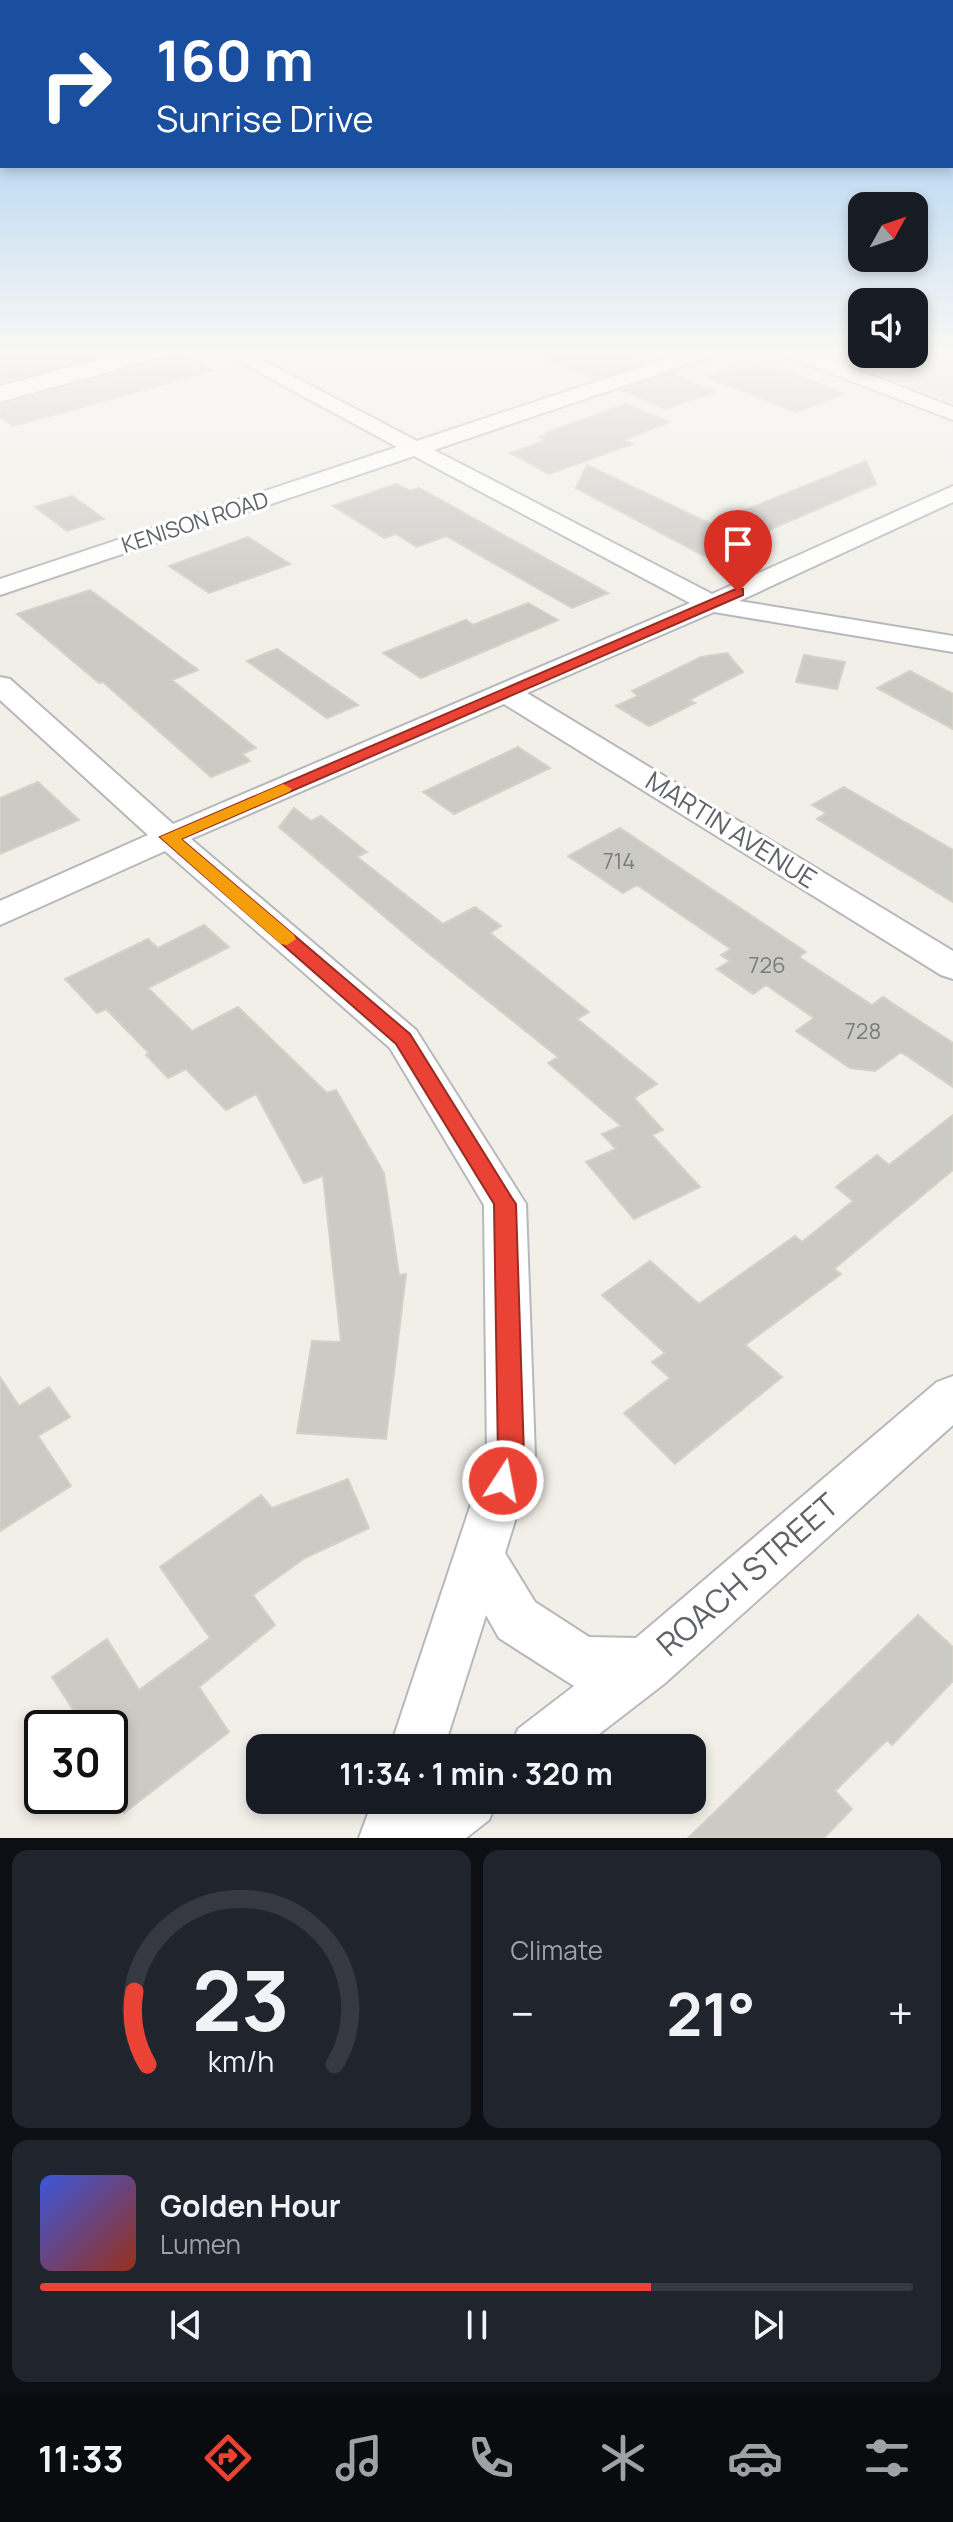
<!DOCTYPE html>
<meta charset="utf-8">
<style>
body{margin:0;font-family:Manrope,sans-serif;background:#20242c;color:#f1f3f6;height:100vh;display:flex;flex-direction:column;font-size:30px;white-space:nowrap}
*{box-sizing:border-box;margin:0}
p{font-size:26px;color:#9ea1a6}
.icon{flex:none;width:44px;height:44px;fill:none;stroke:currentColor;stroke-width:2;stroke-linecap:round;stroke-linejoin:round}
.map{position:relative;height:1838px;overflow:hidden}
.panel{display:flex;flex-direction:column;gap:12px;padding:12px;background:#0d0f14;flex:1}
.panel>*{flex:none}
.banner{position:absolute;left:0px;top:0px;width:954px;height:168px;box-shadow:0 4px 12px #0003;background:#1a4fa0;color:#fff;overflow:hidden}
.needle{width:52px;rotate:50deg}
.fabs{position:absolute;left:848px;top:192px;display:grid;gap:16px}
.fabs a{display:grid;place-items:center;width:80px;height:80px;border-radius:16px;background:#171b24;box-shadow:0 4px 12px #0003;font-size:40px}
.speed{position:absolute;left:24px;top:1710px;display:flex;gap:16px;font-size:40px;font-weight:700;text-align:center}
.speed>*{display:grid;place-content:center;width:104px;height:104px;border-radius:50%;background:#171b24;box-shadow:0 4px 12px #0003;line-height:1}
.speed .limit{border:4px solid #111;border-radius:12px;background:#fff;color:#111}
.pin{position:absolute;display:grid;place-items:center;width:68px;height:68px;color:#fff;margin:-82px -34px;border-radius:50% 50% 50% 0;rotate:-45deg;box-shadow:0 0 8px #0007}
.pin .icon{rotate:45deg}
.me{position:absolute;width:88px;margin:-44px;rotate:11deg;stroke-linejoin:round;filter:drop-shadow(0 0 6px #0008)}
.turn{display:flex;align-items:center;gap:28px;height:168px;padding:0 24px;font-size:36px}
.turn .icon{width:104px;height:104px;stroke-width:2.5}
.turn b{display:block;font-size:56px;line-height:68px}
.big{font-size:60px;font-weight:700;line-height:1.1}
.panel .tile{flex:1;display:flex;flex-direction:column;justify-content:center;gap:12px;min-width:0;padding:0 28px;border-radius:16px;background:#20242c}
.panel .dial{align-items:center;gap:0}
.dial svg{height:208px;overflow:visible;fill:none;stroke:#363941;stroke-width:7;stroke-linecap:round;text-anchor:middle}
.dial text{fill:#f1f3f6;stroke:none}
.song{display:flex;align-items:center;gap:24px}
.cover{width:96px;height:96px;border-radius:12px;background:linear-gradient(135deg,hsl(230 70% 55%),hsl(10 70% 35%))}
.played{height:8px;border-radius:4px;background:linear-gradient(90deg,#ea4335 70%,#363941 70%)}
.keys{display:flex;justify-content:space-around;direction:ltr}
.heat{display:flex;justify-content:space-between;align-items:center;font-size:44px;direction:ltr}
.panel .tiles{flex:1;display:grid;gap:12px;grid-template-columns:1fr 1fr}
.tile:last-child{grid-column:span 2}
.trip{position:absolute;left:246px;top:1734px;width:460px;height:80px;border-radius:16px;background:#171b24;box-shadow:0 4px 12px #0003;font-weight:700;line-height:80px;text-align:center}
.dock{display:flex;height:128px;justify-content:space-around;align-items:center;background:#090b0e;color:#9ea1a6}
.dock .icon{width:56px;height:56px}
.dock .on{color:#ea4335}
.dock b{font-size:36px;color:#f1f3f6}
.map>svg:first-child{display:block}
.education{fill:#e1ded6}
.building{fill:#cccac5;stroke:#d6d1c6;stroke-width:2}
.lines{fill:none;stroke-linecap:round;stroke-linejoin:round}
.street-casing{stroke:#b5b8bc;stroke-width:4}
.secondary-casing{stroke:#b6babf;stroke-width:4}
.street{fill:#fff;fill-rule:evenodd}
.secondary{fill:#fff;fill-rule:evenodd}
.route{fill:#ea4335;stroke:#982c22;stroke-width:2}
.slow{fill:#f59e0b}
.labels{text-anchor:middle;stroke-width:7;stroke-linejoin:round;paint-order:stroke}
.far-street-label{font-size:22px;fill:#5f6368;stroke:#fff}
.number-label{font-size:22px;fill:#7a7d7f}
.street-label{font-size:26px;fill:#5f6368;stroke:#fff}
.near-street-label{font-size:32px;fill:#5f6368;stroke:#fff}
</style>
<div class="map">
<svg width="953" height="1838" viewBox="0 0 953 1838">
<rect width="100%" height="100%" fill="#f1efe8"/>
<!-- education -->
<path class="education" d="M814 351H862V354L953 351V403Z"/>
<!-- building -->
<path class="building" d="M0 351H116L0 383Z
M173 351 213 371 13 426 0 417V405L167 359Z
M530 351H617L644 363 595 379Z
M757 359 844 394 796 412 707 377Z
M670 373 714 392 666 409 621 390Z
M626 404 669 422 624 440 633 444 549 474 510 453 547 440 540 437 549 434 546 433Z
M866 461 876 484 706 557 576 488 587 465 711 524Z
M396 484 410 491 419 488 608 593 572 608 446 536 417 547 396 534 384 538 333 506Z
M72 496 104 519 67 531 35 507Z
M248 537 290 564 209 593 169 566Z
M90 590 198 670 172 680 256 748 242 754 250 761 211 777 103 682 99 683 17 614Z
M528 603 558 620 421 678 383 653 466 620 473 625Z
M277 649 358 705 327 718 247 661Z
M727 653 743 672 689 700 695 703 649 726 616 706 638 696 632 691 701 657Z
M804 655 845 662 837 689 796 682Z
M910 671 953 694V729L877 688Z
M518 747 550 768 454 814 423 792Z
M38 782 79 820 0 854V798Z
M844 787 953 850V902L817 819 826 813 812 805Z
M294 808 311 821 321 816 367 852 357 857 443 924 475 907 501 926 490 933 589 1012 577 1019 657 1084 634 1098 663 1130 652 1135 700 1187 634 1219 586 1162 616 1149 602 1134 621 1126 548 1063 558 1057 412 940 279 827Z
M620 828 806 952 799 957 872 1005 883 997 953 1043V1087L901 1052 875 1071 850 1068 796 1031 814 1018 766 985 753 994 717 969 730 961 721 955 731 949 637 885 623 893 568 856Z
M204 925 229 947 148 988 192 1031 238 1007 327 1093 336 1090 384 1173 399 1275 406 1274 386 1439 297 1433 312 1341 341 1342 323 1176 304 1183 256 1094 226 1110 186 1069 168 1078 146 1055 149 1053 106 1009 97 1013 65 979 148 939 158 948Z
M953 1115V1170L834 1269 841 1274 745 1345 782 1377 675 1464 624 1413 670 1378 652 1362 665 1353 602 1295 650 1261 699 1304 795 1236 802 1242 853 1201 836 1187 877 1155 889 1165Z
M0 1377 19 1406 49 1387 70 1417 38 1436 71 1486 0 1531Z
M348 1479 369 1528 305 1558 253 1595 275 1625 199 1687 229 1732 124 1813 110 1789V1728H85L52 1677 107 1639 139 1690 210 1638 160 1567 261 1495 272 1508Z
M918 1615 953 1647V1681L892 1745 887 1740 835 1791 852 1809 824 1838H688Z"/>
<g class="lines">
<!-- street casing -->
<g class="street-casing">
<path id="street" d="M220 351H245L417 441 688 351H718L715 355 434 450 712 594 953 486V502L739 601 953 636V652L714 612 527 693 953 951V979L941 975 504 704 191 839 416 1030 526 1204 535 1456 505 1553 535 1602 589 1637 636 1638 937 1382 953 1376V1425L664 1684 581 1748H510L518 1729 574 1686 499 1638 486 1615 444 1748H390L487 1456 484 1205 390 1048 165 851 0 925V901L148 835 0 700V677L10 679 173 824 690 603 414 456 0 595V579L397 447Z
M780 351H808L953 407V420L783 355Z
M373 1800H497L489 1820 466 1838H359Z"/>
</g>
<!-- secondary casing -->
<g class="secondary-casing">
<path id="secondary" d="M128 351H170L166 356 0 402V386Z"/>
</g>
<!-- street -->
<use href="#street" class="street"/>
<!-- secondary -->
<use href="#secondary" class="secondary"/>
</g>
<!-- sky -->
<linearGradient id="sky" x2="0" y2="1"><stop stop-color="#8fc3f1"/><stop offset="0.58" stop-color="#f9f8f5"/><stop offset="1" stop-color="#f9f8f5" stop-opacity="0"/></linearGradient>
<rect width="953" height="608" fill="url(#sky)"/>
<!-- route -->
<path class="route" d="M738 588 743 589V595L181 839 410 1034 512 1198 516 1204 524 1456 512 1490 503 1493 494 1490 490 1481 498 1456 494 1204 396 1044 160 837Z"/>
<!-- slow -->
<path class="slow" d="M283 784 292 789 289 792 181 839 294 935 296 939 287 945 281 944 160 837Z"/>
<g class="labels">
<!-- far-street labels -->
<g class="far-street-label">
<text transform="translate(195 522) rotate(-18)" y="8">KENISON ROAD</text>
</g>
<!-- number labels -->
<g class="number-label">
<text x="619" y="869">714</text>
<text x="767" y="973">726</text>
<text x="863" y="1039">728</text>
</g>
<!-- street labels -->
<g class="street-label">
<text transform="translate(731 830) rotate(32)" y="9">MARTIN AVENUE</text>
</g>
<!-- near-street labels -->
<g class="near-street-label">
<text transform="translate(748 1575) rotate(-41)" y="11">ROACH STREET</text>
</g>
</g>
</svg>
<div class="fabs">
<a><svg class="needle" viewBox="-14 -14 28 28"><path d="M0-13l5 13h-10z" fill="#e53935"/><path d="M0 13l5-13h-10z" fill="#9ea1a6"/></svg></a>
<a><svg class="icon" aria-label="sound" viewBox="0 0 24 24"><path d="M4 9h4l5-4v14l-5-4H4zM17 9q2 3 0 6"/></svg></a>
</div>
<div class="speed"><div class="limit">30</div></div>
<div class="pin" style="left:738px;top:592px;background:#d93025"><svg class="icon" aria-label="arrive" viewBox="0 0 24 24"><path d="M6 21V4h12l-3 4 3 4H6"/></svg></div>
<svg class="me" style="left:503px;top:1481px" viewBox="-20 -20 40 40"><circle r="17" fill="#ea4335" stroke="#fff" stroke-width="3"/><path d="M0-11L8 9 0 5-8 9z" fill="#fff"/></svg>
<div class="trip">11:34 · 1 min · 320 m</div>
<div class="banner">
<div class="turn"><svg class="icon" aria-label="right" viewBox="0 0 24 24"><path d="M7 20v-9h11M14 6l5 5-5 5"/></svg><div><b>160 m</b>Sunrise Drive</div></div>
</div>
</div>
<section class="panel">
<div class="tiles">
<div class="tile dial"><svg viewBox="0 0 100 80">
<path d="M14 69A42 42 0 1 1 86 69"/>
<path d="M14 69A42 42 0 0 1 9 41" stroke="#ea4335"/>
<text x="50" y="56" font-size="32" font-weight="700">23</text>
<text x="50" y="72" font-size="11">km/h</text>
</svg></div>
<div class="tile"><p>Climate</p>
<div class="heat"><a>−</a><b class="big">21°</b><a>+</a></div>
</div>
<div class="tile">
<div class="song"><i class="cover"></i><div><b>Golden Hour</b><p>Lumen</p></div></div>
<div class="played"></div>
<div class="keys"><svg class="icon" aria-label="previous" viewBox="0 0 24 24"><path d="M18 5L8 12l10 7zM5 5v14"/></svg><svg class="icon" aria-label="pause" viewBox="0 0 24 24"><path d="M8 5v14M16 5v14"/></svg><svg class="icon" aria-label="next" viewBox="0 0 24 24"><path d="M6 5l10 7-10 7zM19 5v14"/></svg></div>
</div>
</div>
</section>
<nav class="dock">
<b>11:33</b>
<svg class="icon on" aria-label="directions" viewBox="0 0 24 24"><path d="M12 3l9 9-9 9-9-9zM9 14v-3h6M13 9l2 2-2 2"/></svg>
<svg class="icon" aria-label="music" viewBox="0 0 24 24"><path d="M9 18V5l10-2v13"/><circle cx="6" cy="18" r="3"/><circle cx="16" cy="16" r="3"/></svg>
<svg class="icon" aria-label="phone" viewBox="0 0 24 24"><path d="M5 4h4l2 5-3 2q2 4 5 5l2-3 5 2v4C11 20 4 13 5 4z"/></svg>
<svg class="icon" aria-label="climate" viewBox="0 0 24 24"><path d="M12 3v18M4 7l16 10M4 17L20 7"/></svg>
<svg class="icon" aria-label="car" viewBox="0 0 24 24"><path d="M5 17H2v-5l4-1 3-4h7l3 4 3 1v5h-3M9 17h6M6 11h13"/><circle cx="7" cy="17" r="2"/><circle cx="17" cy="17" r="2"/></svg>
<svg class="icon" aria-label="filters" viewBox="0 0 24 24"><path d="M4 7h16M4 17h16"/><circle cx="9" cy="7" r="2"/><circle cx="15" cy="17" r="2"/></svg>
</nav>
